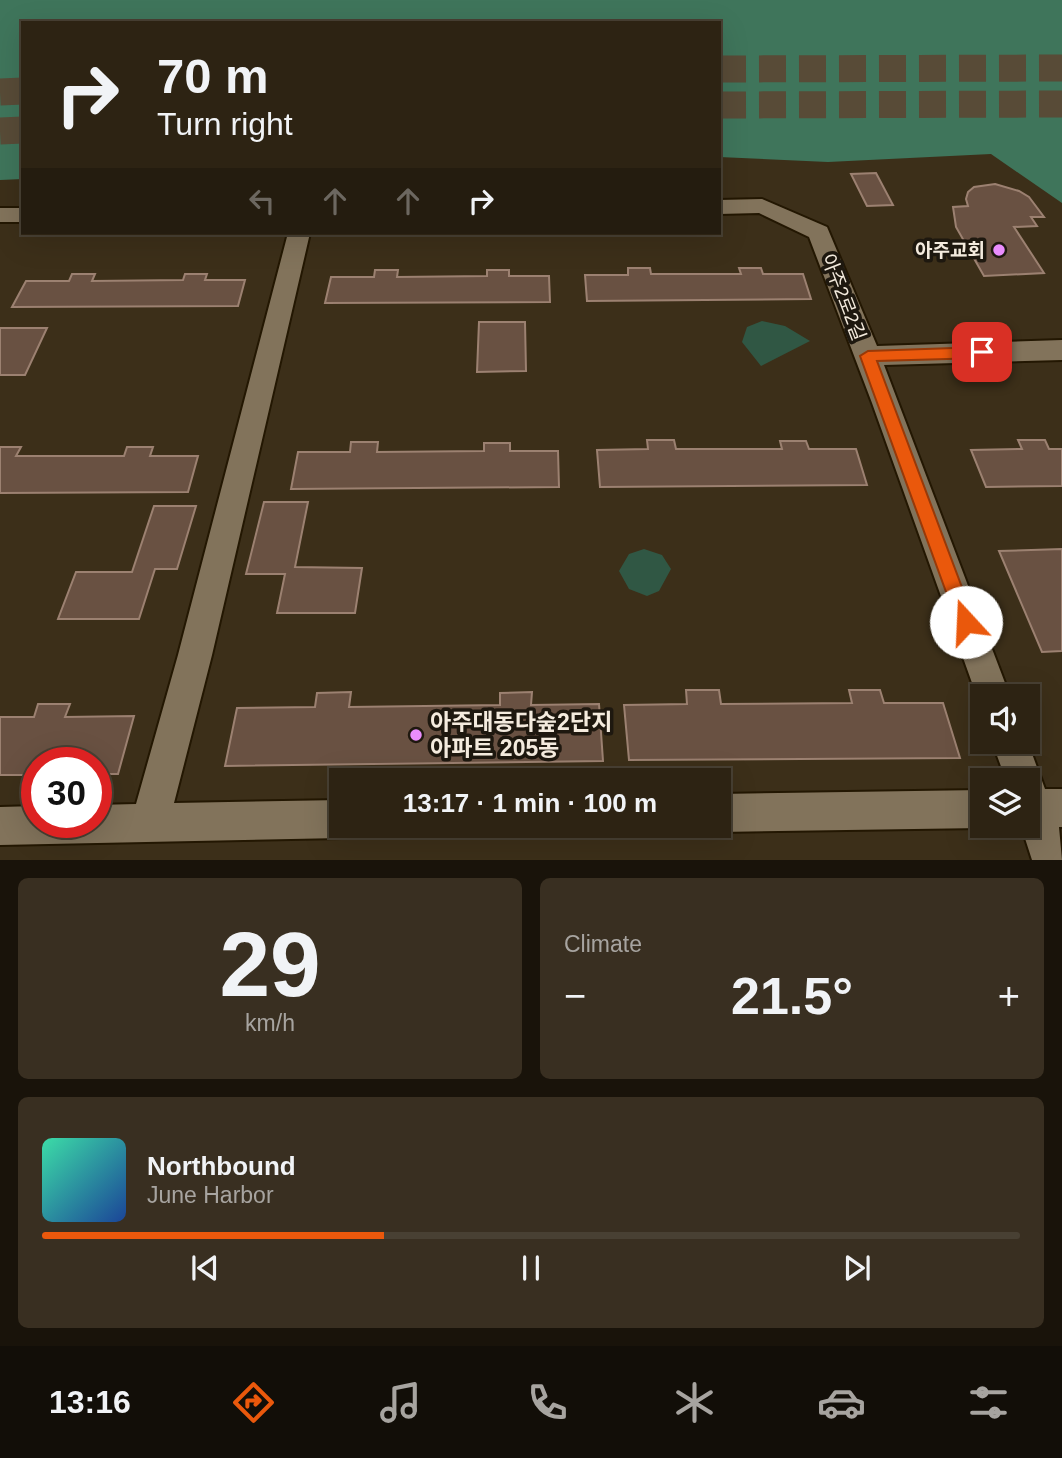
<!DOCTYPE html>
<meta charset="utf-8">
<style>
body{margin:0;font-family:Arial,"Noto Sans KR",sans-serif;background:#392f21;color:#f1f3f6;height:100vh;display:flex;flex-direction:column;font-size:26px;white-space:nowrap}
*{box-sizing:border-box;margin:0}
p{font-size:23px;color:#a7a4a0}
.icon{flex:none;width:38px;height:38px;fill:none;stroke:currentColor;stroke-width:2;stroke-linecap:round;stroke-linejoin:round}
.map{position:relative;height:860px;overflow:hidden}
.drawer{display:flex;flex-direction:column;gap:18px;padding:18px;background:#19130a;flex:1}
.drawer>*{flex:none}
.guide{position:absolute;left:21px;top:21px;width:700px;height:214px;border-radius:0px;box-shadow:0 7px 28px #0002,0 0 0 2px #484033;background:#2d2313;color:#f1f3f6;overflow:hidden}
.fabs{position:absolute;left:970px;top:684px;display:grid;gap:14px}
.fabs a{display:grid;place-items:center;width:70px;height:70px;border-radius:0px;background:#2d2313;box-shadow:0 7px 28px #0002,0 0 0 2px #484033;font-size:35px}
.speed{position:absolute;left:21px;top:747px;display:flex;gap:14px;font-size:35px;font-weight:700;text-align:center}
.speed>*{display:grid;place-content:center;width:91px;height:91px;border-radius:50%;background:#2d2313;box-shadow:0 7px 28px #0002,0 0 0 2px #484033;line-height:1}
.speed .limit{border:10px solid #d22;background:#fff;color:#111}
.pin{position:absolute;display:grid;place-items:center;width:60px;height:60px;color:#fff;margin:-30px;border-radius:14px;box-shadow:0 4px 10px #0006}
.me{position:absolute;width:77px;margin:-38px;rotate:340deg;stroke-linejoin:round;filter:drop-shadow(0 0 5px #0008)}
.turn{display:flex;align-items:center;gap:24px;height:147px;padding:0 21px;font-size:32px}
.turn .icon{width:91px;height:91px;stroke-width:2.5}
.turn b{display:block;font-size:49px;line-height:60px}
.lanes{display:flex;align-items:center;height:66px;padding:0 21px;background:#0003;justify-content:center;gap:35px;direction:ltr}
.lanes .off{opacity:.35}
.big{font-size:52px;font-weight:800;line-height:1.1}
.drawer .card{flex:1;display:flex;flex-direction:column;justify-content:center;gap:10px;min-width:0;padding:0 24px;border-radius:10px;background:#392f21}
.drawer .dial{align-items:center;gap:0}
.dial b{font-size:91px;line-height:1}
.song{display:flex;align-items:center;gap:21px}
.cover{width:84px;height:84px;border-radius:10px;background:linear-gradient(135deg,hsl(160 70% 55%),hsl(220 70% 35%))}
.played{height:7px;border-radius:4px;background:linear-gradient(90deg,#ea580c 35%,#484033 35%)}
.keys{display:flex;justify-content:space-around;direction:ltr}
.heat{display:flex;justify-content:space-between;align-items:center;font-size:38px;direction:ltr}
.drawer .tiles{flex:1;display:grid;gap:18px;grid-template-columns:1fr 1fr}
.card:last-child{grid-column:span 2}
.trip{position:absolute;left:329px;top:768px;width:402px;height:70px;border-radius:0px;background:#2d2313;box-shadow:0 7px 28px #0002,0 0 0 2px #484033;font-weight:800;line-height:70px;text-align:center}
.menu{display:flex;height:112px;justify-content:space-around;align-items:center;background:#120e08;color:#a7a4a0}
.menu .icon{width:49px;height:49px}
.menu .active{color:#ea580c}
.menu b{font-size:32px;color:#f1f3f6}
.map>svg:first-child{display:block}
.green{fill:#305744}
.forest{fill:#3f755b}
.building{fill:#695142;stroke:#9c8171;stroke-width:2}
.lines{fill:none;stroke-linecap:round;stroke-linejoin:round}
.trunk-tunnel{stroke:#584b37;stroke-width:27;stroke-dasharray:27 13;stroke-linecap:butt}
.minor-casing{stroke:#231702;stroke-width:4}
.minor{fill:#82735b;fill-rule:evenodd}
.route{fill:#ea580c;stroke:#983908;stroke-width:2}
.poi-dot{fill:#ea8dfd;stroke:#1e180f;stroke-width:2.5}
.labels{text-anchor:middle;stroke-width:7;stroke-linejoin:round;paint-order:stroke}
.poi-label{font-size:19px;font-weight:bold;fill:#f4ebde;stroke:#1e180f;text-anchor:end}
.street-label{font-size:19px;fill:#f4ebde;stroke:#1e180f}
.near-poi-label{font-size:23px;font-weight:bold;fill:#f4ebde;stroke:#1e180f;text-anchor:start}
</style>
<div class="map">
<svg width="1062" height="860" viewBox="0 0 1062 860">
<rect width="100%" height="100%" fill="#3c2f19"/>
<!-- green -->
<path class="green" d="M762 321 785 326 810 341 761 366 742 342 747 327Z
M644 549 662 555 671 569 659 591 647 596 629 589 619 571 629 554Z"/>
<!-- forest -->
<path class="forest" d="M0 0H1062V203L991 154 828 162 719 157V23H23V179L0 180Z"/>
<!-- building -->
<path class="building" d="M876 173 893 205 867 206 851 174Z
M995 184 1019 191 1029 197 1044 217H1031L1037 226 1014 227 1044 273 984 276 956 227 953 207 968 206 966 199 968 192 974 187Z
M628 268H650L651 274H741L739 268H761L763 274H803L811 299 587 301 585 275H628Z
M375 270H398L397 277 487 276V270H509V276H549L550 302 325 303 331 277H374Z
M72 274H95L92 281 183 280 185 274H207L205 280H245L238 306 12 307 26 281H69Z
M479 322H525L526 371 477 372Z
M0 328H47L25 375H0Z
M647 440H674L676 449H782L780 441H806L809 449H856L867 485 600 487 597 450 648 449Z
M1018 440H1045L1049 449H1062V486L986 487 971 450 1022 449Z
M351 442H378L377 452 484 451V443H510V451H558L559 487 291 489 298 452H350Z
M0 447H21L16 456H124L127 447H153L150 456H198L188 492 0 493Z
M264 502H308L295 567 362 568 355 613H277L285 574H246Z
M154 506H196L177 569H155L139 619H58L76 572H132Z
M1062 549V651L1042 652 999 551Z
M686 690H719L721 704 852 703 849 690H880L884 703H943L960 758 629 760 624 705 687 704Z
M351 692 349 707 500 705V693L532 692 531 705 599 704 603 761 225 766 237 708 315 707 317 693Z
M38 704H70L65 717 134 716 118 774H96V763H37V775H0V717H34Z"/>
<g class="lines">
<!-- trunk-tunnel -->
<path class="trunk-tunnel" d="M719 69 1062 68
M0 92 23 91
M719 105 1062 104
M0 131 23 130"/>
<!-- minor casing -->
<g class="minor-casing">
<path id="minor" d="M762 199 827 227 877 346 1062 340V360L884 365 1010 696H982L981 708 872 403 809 237 759 213 719 214V200Z
M0 208H23V222H0Z
M288 233H310L212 655 174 803 341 800V826H357L354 832 341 838 0 845V807L37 806V822H96V805L136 804 178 655Z
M1027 740 1045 789H1062V827H1059L1062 860H1032L1021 826H1027V780H1006L992 742Z
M982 790V826H987L982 828 719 832 705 826H719V794Z"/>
</g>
<!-- minor -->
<use href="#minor" class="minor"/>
</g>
<!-- route -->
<path class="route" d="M982 347 989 352 982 358 877 361 975 622 973 628 966 631 959 628 957 622 860 356 868 351Z"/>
<!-- markers -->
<g class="poi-dot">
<circle cx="999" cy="250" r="7"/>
<circle cx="416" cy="735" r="7"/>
</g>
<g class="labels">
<!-- poi labels -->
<g class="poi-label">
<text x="985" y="257">아주교회</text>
</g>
<!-- street labels -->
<g class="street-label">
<text transform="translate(844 297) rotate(69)" y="7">아주2로2길</text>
</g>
<!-- near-poi labels -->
<g class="near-poi-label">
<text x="430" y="730">아주대동다숲2단지<tspan x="430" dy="26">아파트 205동</tspan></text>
</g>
</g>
</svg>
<div class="fabs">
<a><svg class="icon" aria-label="sound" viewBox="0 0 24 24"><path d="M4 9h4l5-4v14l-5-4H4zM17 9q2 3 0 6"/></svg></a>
<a><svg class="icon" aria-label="layers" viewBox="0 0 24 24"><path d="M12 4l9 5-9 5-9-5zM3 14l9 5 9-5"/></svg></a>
</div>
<div class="speed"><div class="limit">30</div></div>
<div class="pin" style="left:982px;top:352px;background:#d93025"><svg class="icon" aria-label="arrive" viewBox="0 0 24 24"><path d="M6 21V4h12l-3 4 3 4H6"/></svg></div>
<svg class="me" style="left:966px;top:622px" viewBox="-20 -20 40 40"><circle r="19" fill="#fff"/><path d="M0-13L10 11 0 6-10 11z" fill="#ea580c"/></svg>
<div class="trip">13:17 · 1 min · 100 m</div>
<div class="guide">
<div class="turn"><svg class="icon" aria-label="right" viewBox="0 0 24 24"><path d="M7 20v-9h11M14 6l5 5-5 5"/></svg><div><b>70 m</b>Turn right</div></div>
<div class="lanes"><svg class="icon off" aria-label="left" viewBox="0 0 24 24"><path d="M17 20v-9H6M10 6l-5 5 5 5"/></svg><svg class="icon off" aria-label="ahead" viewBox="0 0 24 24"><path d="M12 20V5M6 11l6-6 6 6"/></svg><svg class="icon off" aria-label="ahead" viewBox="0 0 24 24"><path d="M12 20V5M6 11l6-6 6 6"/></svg><svg class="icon" aria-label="right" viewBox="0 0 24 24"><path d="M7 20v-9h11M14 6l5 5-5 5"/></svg></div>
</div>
</div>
<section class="drawer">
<div class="tiles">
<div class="card dial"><b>29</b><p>km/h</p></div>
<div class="card"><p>Climate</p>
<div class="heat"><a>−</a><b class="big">21.5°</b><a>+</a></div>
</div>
<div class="card">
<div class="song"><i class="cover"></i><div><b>Northbound</b><p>June Harbor</p></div></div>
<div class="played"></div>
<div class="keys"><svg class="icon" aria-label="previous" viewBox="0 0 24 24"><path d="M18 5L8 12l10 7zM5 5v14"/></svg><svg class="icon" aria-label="pause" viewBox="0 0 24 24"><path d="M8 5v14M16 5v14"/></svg><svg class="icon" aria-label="next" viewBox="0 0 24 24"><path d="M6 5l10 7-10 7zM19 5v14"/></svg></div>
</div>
</div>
</section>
<nav class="menu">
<b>13:16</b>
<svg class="icon active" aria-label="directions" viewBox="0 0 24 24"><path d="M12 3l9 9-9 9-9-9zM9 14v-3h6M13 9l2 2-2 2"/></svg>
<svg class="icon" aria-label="music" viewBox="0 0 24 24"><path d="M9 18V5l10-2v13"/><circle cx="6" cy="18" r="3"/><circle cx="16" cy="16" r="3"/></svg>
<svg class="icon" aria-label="phone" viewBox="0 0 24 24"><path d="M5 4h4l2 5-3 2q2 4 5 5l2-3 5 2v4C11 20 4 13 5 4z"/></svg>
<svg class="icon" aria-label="climate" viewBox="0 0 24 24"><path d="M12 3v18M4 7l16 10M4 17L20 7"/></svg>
<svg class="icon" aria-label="car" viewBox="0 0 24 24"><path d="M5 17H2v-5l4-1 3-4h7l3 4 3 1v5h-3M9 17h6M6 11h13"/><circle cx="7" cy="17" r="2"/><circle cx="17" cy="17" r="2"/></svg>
<svg class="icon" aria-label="filters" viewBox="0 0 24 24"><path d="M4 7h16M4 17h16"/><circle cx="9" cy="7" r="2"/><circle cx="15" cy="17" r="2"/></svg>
</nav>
